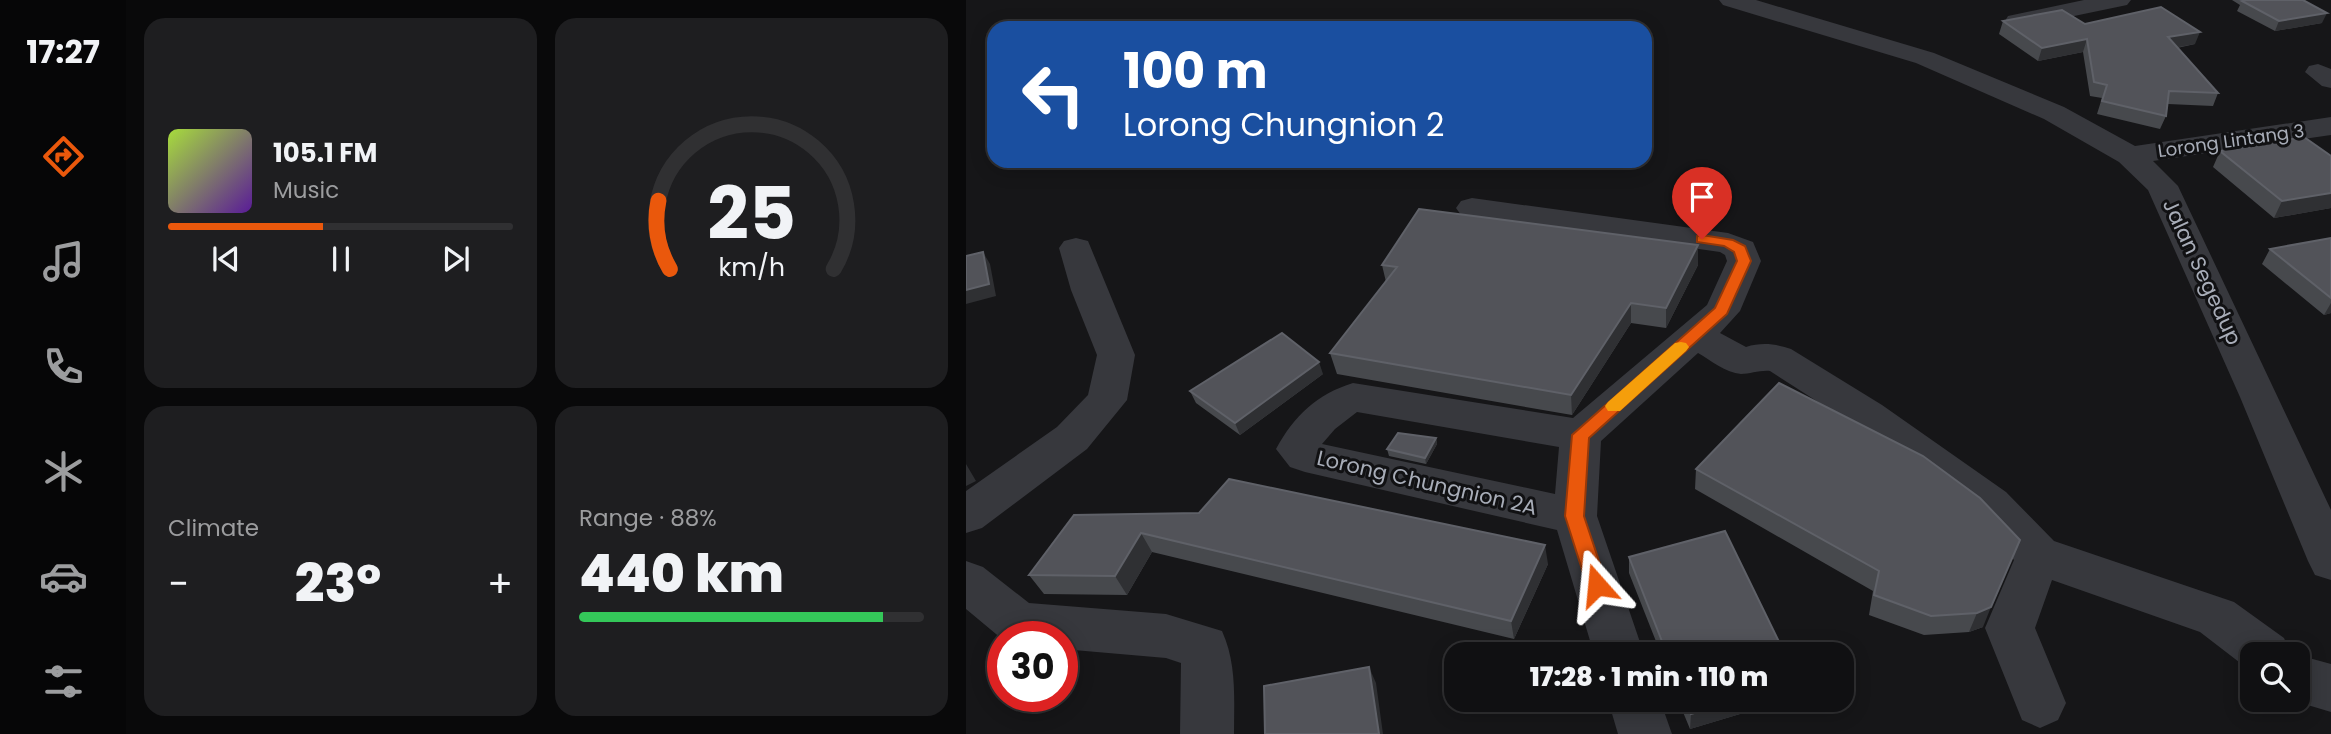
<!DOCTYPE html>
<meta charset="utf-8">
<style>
body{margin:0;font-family:Poppins,sans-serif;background:#1e1e20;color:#f1f3f6;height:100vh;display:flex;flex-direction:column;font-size:26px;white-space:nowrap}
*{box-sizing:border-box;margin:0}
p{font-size:23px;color:#9c9d9f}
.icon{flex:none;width:38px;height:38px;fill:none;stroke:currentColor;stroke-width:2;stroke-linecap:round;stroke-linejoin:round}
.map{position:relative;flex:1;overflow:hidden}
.side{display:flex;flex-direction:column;gap:18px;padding:18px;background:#09090a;width:840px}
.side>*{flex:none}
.top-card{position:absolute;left:21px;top:21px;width:665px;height:147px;border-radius:21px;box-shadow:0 4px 18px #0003,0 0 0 2px #303032;background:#1a4fa0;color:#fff;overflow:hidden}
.tools{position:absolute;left:1274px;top:642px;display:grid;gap:14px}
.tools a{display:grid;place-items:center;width:70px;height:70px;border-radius:14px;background:#101012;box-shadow:0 4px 18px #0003,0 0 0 2px #303032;font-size:35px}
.speed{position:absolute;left:21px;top:621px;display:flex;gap:14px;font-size:35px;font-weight:700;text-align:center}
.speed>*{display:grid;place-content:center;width:91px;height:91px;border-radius:50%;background:#101012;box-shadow:0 4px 18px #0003,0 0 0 2px #303032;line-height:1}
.speed .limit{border:10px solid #d22;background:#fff;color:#111}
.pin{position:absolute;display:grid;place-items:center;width:60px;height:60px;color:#fff;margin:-72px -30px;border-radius:50% 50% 50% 0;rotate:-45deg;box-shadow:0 0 7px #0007}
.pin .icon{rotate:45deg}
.me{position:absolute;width:77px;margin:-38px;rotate:342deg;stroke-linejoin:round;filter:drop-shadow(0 0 5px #0008)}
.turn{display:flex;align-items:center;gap:24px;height:147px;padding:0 21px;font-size:32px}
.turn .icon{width:91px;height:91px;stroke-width:2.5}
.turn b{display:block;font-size:49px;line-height:60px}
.big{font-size:52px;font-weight:800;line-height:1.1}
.side .card{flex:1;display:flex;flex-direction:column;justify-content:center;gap:10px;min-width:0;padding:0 24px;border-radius:21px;background:#1e1e20}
.side .dial{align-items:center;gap:0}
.dial svg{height:182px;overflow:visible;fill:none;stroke:#303032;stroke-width:7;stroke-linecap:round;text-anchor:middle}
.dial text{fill:#f1f3f6;stroke:none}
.song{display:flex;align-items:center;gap:21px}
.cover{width:84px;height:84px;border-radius:10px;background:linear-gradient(135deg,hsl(80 70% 55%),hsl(270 70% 35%))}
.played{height:7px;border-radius:4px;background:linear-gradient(90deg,#ea580c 45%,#303032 45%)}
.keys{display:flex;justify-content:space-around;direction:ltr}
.heat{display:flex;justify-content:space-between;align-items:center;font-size:38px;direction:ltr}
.charge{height:10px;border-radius:5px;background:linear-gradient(90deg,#34c759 88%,#303032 0)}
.side .tiles{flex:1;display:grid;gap:18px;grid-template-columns:repeat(2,1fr)}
.trip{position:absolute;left:478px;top:642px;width:410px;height:70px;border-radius:21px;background:#101012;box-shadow:0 4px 18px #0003,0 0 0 2px #303032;font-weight:800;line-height:70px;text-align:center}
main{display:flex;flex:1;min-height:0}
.dock{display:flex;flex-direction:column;width:126px;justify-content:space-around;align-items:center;background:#060607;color:#9c9d9f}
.dock .icon{width:49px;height:49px}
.dock .selected{color:#ea580c}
.dock b{font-size:32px;color:#f1f3f6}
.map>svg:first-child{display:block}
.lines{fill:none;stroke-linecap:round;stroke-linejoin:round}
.minor{fill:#37383d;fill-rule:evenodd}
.wall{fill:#47494d}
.shaded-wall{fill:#2f3033}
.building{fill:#525359;stroke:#5f6168;stroke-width:2}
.route{fill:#ea580c;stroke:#983908;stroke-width:2}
.slow{fill:#f59e0b}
.labels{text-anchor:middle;stroke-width:6;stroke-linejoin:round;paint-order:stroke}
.far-street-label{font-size:18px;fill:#a8adb8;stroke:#111113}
.street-label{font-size:21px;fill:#a8adb8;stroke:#111113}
</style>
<main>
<nav class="dock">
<b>17:27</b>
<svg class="icon selected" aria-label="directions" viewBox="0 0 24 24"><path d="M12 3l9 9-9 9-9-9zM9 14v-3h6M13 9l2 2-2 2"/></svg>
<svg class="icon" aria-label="music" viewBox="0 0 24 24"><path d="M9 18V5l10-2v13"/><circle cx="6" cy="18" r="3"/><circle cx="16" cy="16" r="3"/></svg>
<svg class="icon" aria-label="phone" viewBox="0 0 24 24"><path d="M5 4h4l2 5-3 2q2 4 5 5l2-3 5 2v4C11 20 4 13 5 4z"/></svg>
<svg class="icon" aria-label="climate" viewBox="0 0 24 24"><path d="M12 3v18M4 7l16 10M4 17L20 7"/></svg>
<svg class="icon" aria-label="car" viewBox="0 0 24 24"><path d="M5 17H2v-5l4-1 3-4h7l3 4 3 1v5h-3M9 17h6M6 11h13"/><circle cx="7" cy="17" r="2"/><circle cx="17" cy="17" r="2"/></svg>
<svg class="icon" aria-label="filters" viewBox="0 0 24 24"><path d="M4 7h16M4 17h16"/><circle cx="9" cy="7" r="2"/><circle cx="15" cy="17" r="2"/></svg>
</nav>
<section class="side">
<div class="tiles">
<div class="card">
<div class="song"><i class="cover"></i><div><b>105.1 FM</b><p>Music</p></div></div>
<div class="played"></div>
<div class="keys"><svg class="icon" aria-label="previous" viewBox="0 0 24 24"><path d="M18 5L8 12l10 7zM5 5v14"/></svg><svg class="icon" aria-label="pause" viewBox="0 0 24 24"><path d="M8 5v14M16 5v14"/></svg><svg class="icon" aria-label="next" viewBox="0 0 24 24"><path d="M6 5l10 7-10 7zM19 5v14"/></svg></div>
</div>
<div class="card dial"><svg viewBox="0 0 100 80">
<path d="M14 69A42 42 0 1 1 86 69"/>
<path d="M14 69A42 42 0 0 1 9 39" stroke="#ea580c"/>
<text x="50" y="56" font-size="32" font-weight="700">25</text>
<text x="50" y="72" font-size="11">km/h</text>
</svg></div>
<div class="card"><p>Climate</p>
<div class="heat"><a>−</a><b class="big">23°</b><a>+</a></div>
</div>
<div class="card"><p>Range · 88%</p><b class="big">440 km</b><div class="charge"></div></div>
</div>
</section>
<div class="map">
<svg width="1365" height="734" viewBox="0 0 1365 734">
<rect width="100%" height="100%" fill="#161618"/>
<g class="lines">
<!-- minor -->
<path class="minor" d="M753 0H790L968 53 1098 107 1169 146 1365 117V135L1187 161 1212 186 1365 510V580L1349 575 1342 561 1274 397 1182 190 1153 162 1078 119 950 63 757 5Z
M1118 0H1165L1161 5 1051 28 1042 26 1039 21 1042 16Z
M1352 64 1365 69V88L1356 86 1339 72 1343 66Z
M506 198 762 233 787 242 795 261 774 311 754 333 780 347C796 342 810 344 825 349L916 405 1040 492 1088 541 1268 602 1318 638 1325 654H1286V672L1234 632 1086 580 1069 628 1100 703 1092 720 1074 728 1056 720 1019 628 1048 560 1008 516 888 425 804 371C794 370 784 374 775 374 760 373 744 360 732 353L635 441 631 516 678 654H628L591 530 339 472 324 467 310 449C328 416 351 394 387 383L607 418 741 305 761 261 759 255 754 252 495 215 490 208 495 201ZM391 412 593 447 589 494 356 444 369 429Z
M110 238 122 241 169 355 161 400 121 449 16 528 0 533V491L91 427 122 395 131 355 105 290 93 248 98 241Z
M0 561 17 567 63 603 200 614 256 631C271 664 268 699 268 734H214L215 663 200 658 96 649V637H37L36 639 0 609Z
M1332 655 1365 664V712L1325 700H1332Z
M642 700H694L706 734H652Z"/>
</g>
<!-- wall -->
<path class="wall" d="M1266 0H1337L1356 23 1309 31 1271 11 1274 5Z
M1037 21 1119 24 1229 44 1211 48 1252 93 1247 106 1202 104 1200 116 1194 129 1131 114 1136 98 1124 96 1117 52 1072 61 1033 34Z
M1254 151 1365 156V208L1308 218 1247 167Z
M1365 238V313L1358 315 1296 264 1304 249Z
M732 245V265L700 328 665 323 606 415 371 374 364 353 420 282 416 265Z
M357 374 274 435 230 403 224 391Z
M470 438 471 444 460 464 423 456 421 449Z
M957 456 1017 627 1003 632 958 635 903 615 907 591 729 489 730 469Z
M108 515 582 564 548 639 186 552 161 595 78 594 63 575Z
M663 557 819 654H695L663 573Z
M712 700H821L724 729Z"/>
<!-- shaded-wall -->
<path class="shaded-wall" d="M1361 13 1356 23 1309 31 1313 21Z
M1234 32 1229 44 1197 50 1202 37Z
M1121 39 1117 52 1072 61 1076 48Z
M1365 193V208L1308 218 1316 201Z
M732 245V265L700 328V308Z
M17 252 24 264 30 296 0 304V290Z
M665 303V323L606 415 605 395Z
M1365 303V313L1358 315Z
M353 362 357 374 274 435 269 423Z
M470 438 471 444 460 464 459 458Z
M0 464 10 481 0 486Z
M175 533 186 552 161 595 149 576Z
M579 545 582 564 548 639 545 621Z
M1025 607 1017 627 1003 632 1011 613Z
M403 667 410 683 417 734H413Z
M772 700H821L724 729 725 714Z"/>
<!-- building -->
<path class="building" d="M1280 0H1337L1361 13 1313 21 1276 1Z
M1195 7 1234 32 1202 37 1252 93 1203 91 1200 116 1136 101 1141 85 1128 82 1121 39 1076 48 1037 21 1096 10 1119 24Z
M1338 137 1365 156V193L1316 201 1254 151Z
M453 209 732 245 700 308 665 303 605 395 364 353 431 267 416 265Z
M1365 238V298L1304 249Z
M17 252 23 284 0 290V256Z
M316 333 353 362 269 423 224 391Z
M813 383 957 456 1014 498 1054 540 1025 607 1011 613 965 616 908 595 913 571 730 469Z
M432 433 470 438 459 458 421 449Z
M263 479 579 545 545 621 175 533 149 576 63 575 108 515 233 513Z
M759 531 819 654H701L663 557Z
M403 667 413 734H299L298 686Z
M719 700H772L725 714Z"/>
<!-- route -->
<path class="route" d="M736 235 767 240 779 246 785 261 761 314 623 438 618 516 641 585 638 591 631 594 624 591 621 585 599 516 606 435 749 308 771 261 768 252 758 246 731 242V236Z"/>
<!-- slow -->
<path class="slow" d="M715 342 720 343 723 347 720 351 654 411H642L639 406 642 402 709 343Z"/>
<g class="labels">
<!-- far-street labels -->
<g class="far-street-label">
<text transform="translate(1265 141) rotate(-8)" y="6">Lorong Lintang 3</text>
</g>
<!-- street labels -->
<g class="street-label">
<text transform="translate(1236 272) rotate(65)" y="7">Jalan Segedup</text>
<text transform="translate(461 483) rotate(13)" y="7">Lorong Chungnion 2A</text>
</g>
</g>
</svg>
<div class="tools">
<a><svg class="icon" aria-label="search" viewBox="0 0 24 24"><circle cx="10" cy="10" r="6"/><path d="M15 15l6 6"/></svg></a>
</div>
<div class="speed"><div class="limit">30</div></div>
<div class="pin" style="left:736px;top:239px;background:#d93025"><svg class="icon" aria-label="arrive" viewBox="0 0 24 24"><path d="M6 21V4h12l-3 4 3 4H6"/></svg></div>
<svg class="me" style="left:631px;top:585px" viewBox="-20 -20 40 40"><path d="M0-17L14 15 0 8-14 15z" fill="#ea580c" stroke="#fff" stroke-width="4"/></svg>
<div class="trip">17:28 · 1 min · 110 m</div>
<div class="top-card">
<div class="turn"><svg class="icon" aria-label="left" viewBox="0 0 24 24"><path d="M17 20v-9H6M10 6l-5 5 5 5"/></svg><div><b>100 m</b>Lorong Chungnion 2</div></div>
</div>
</div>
</main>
